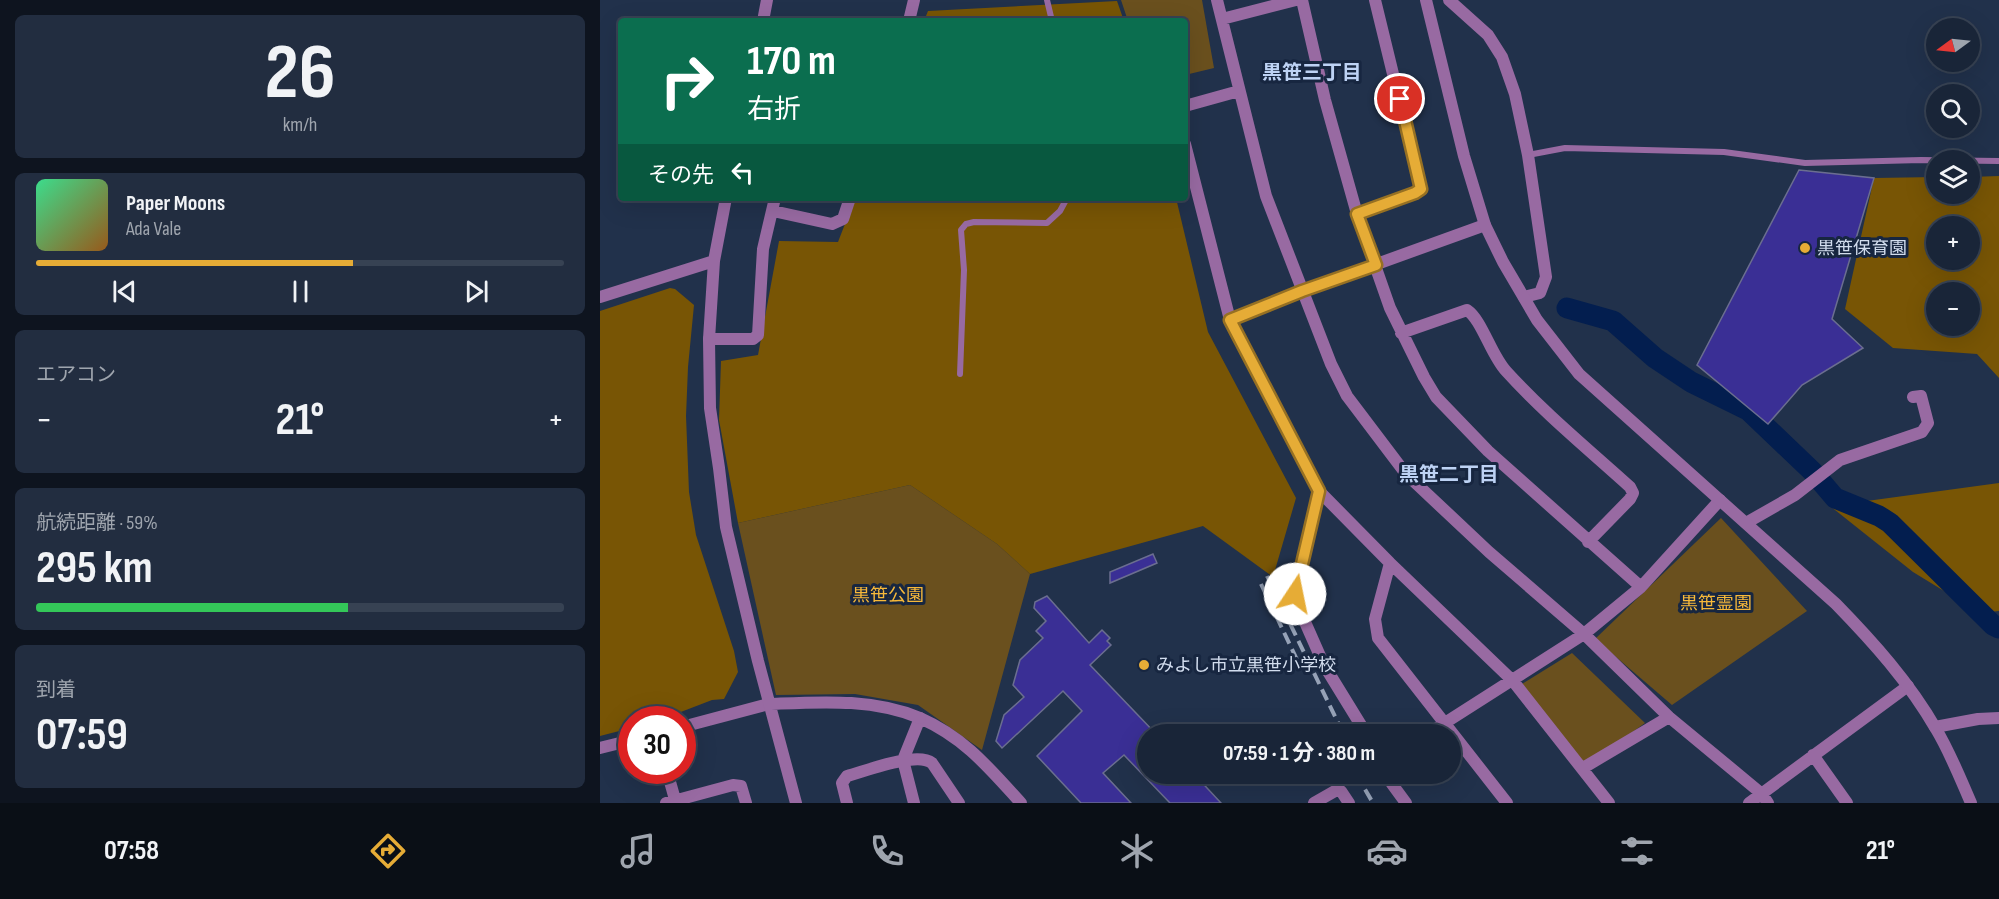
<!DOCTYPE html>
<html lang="ja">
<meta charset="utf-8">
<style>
body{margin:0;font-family:"Sofia Sans Condensed","Noto Sans JP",sans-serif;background:#222d40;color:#f1f3f6;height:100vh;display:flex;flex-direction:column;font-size:22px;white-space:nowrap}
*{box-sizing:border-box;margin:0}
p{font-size:20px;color:#9fa5ae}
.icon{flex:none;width:33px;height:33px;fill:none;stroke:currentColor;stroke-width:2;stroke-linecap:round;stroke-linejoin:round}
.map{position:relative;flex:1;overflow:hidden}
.drawer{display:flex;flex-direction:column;gap:15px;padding:15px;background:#0e141f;width:600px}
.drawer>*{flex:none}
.hud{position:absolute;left:18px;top:18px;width:570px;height:183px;border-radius:6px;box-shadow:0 6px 24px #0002,0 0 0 2px #374253;background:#0b6e4f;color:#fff;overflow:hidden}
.needle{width:39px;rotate:255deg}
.tools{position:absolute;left:1326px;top:18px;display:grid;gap:12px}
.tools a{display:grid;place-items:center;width:54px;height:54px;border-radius:50%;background:#192538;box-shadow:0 6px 24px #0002,0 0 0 2px #374253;font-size:30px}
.speed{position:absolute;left:18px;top:706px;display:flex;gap:12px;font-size:30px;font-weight:700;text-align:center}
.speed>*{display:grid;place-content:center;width:78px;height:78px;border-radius:50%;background:#192538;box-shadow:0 6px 24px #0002,0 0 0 2px #374253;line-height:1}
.speed .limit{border:9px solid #d22;background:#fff;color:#111}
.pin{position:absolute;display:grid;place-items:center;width:51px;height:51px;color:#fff;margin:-26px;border:3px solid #fff;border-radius:50%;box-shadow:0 2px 6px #0007}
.me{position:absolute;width:66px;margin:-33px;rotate:11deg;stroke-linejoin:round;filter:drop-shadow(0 0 4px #0008)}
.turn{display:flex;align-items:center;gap:21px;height:126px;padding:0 30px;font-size:27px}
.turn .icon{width:78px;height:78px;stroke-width:2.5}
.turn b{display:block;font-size:42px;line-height:51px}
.then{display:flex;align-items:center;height:57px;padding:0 30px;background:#0003;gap:12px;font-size:22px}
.big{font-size:45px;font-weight:700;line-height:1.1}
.drawer .widget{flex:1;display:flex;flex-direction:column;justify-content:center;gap:9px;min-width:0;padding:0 21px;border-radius:9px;background:#222d40}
.drawer .dial{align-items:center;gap:0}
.dial b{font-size:78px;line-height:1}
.song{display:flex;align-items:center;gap:18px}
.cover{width:72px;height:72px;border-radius:9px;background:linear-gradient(135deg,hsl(150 70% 55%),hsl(30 70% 35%))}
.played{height:6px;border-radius:3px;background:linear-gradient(90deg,#e6ac36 60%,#374253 60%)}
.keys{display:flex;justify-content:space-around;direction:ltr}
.heat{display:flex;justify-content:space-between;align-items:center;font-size:33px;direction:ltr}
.charge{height:9px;border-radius:4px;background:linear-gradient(90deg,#34c759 59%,#374253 0)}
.trip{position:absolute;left:537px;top:724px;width:324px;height:60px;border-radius:30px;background:#192538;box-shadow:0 6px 24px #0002,0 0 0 2px #374253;font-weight:700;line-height:60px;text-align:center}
.menu{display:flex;height:96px;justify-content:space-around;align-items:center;background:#0a0f16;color:#9fa5ae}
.menu .icon{width:42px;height:42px}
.menu .selected{color:#e6ac36}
.menu b{font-size:27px;color:#f1f3f6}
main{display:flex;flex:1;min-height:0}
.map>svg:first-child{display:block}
.green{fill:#6a501e}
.forest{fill:#785505;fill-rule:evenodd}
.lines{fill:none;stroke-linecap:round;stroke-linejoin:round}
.river{stroke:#031e4f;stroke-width:21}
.building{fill:#3a2f95;stroke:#6b6e90;stroke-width:1.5}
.service{stroke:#986aa2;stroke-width:6}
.minor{stroke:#986aa2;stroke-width:12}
.tertiary{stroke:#986aa2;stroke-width:12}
.rail{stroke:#96a2b7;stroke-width:4;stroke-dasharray:12 6;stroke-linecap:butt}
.route-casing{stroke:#967023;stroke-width:15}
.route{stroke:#e6ac36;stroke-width:10}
.poi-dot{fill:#e6ac36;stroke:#172640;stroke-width:2}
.labels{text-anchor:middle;stroke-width:6;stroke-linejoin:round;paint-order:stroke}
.poi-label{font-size:18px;fill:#d2ddee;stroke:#172640;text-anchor:start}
.park-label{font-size:18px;fill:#f7b93a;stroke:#172640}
.neighbourhood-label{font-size:20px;font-weight:bold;fill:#bdd2f4;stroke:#172640}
</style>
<main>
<section class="drawer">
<div class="widget dial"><b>26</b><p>km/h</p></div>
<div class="widget">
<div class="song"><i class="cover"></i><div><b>Paper Moons</b><p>Ada Vale</p></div></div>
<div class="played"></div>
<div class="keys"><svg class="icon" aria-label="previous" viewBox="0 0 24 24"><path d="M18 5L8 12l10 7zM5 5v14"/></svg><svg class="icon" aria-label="pause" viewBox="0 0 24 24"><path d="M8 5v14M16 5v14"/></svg><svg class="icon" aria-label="next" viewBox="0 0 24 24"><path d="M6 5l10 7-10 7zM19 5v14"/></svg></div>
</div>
<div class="widget"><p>エアコン</p>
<div class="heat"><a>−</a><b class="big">21°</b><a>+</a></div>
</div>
<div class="widget"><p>航続距離 · 59%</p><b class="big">295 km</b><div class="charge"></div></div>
<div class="widget"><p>到着</p><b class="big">07:59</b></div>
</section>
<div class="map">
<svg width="1399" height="803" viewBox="0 0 1399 803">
<rect width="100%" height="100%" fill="#21314b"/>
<!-- green -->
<path class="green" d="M521 0H602L614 68 585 75V21H528Z
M310 485 397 544 430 574 382 750 318 705 255 694 176 695 138 523Z
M1121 518 1207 611 1072 705 995 639Z
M972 653 1045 723 983 768 914 689Z"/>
<!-- forest -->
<path class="forest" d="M517 1 524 21H324L328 11Z
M1399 176V378L1377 354 1293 348 1245 309 1274 178 1336 177V194H1370V177ZM1370 226V260H1336V226ZM1370 292V326H1336V292Z
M255 198H576L608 332 696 498 673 577 603 526 430 574 397 544 310 485 138 523 119 420 121 361 158 355 179 241 238 242Z
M70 288 75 289 94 305 88 367 86 416 89 492 96 535 134 651 138 672 124 699 112 700 60 720H32L31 728 0 736V311Z
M1399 483V611L1380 613 1313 572 1230 506Z"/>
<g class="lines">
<!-- river -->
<path class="river" d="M967 308 1013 321 1055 358 1091 382 1148 410 1212 471 1235 498 1279 516 1290 523 1393 625 1399 628"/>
</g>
<!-- building -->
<path class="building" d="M1199 170 1274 178 1232 319 1263 348 1202 385 1168 424 1097 365Z
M553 554 557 563 510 583V572Z
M447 596 489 643 502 630 510 638 507 641 511 645 490 665 557 735H548V774H594L621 803H570L524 755 503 773 531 803H481L437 756 482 711 463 691 402 748 396 741 404 715 424 697 413 685 420 660 443 638 436 631 446 621 434 608 435 602Z"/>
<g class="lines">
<!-- service -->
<path class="service" d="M447 0 452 21
M928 155 965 148 1124 152 1205 163 1321 160 1399 161
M360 374 364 270 361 230 366 224 374 222 447 223 460 211 467 198"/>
<!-- minor -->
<path class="minor" d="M617 0 666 196 731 364 747 396 806 474 889 552 984 634 1069 717 1162 794 1168 803
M702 0 725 100 757 214 790 308 824 377 836 397 888 451 1041 587
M849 0 888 35 902 57 915 94 928 155 946 277 940 293 924 297
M622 19 696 0
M309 21 314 0
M585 106 639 91
M585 144 630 320 719 491 790 563 913 681 1009 803
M173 211 232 224 243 219 250 198
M757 214 815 193 821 189 775 0
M630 320 702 291 885 225
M801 333 867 310C882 320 891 355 906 371 944 413 988 449 1030 487L1033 493 1030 499 988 542
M109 339H153L158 335 163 249 175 198
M719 491 695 594 705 622 724 665 767 735
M1146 523 1195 495 1240 460 1322 432 1328 423 1321 396 1313 397
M790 563 775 619 778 638 907 803
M82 727 169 704
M1335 727 1378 719 1399 718
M826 735 984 634 1041 587 1120 500
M0 748 32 740
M1213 755 1247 803
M983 768 1069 717
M67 771 76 803
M788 774 792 784 806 803
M66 803 133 785 141 786 146 803
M247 803 242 783 247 776C266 771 317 751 332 763L359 803
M314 803 303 760 320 718C365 738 389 768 421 803
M714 803 735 791H741L749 803
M1149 803 1308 686"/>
<!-- tertiary -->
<path class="tertiary" d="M826 0 864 156 885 225 903 262 937 320 979 374 1236 604C1273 642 1309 682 1336 729 1350 752 1360 778 1371 803
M163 21 167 0
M126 198 114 261 109 339 110 408 119 468 126 527 158 661 196 803
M0 297 114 261
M169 704C220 702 272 698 320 718"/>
<!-- rail -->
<path class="rail" d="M667 576 744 735
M661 584 700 666
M756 774 773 803"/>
</g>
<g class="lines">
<!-- route casing -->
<g class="route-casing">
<path id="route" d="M695 594 719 491 630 320 702 291 776 265 757 214 815 193 821 189 800 99"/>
</g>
<!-- route -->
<use href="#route" class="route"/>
</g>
<!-- markers -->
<g class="poi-dot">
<circle cx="1205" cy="248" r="6"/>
<circle cx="544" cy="665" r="6"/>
</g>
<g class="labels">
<!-- poi labels -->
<g class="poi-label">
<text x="1217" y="254">黒笹保育園</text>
<text x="556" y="671">みよし市立黒笹小学校</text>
</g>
<!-- park labels -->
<g class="park-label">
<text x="288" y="601">黒笹公園</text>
<text x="1116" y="609">黒笹霊園</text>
</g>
<!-- neighbourhood labels -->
<g class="neighbourhood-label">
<text x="712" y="79">黒笹三丁目</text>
<text x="849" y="481">黒笹二丁目</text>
</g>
</g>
</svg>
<div class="tools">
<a><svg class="needle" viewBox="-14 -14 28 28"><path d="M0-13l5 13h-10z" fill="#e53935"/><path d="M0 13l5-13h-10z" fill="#9fa5ae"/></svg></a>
<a><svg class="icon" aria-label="search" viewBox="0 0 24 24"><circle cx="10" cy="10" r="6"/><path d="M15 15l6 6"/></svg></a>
<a><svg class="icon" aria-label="layers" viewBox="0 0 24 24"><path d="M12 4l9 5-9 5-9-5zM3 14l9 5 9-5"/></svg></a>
<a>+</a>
<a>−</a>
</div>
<div class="speed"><div class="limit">30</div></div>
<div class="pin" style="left:800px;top:99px;background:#d93025"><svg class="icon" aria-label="arrive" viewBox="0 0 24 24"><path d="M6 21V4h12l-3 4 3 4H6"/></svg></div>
<svg class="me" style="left:695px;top:594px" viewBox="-20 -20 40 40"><circle r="19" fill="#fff"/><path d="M0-13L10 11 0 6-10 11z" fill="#e6ac36"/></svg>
<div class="trip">07:59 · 1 分 · 380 m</div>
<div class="hud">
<div class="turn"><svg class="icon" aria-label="right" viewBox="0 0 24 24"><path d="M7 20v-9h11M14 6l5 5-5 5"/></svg><div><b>170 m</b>右折</div></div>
<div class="then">その先<svg class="icon" aria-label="left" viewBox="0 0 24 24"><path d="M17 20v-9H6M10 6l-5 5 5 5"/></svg></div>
</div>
</div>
</main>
<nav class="menu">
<b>07:58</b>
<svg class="icon selected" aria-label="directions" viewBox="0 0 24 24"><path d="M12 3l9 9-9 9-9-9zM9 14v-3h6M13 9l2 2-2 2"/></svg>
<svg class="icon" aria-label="music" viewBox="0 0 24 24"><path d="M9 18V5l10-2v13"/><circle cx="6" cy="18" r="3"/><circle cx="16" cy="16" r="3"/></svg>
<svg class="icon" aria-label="phone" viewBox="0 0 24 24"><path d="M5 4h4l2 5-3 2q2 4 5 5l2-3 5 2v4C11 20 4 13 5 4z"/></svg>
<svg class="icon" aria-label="climate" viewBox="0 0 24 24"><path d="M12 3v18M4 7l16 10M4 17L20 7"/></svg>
<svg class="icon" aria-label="car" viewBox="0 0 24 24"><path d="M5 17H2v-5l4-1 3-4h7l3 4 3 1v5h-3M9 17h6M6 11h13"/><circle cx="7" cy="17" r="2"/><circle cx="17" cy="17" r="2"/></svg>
<svg class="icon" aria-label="filters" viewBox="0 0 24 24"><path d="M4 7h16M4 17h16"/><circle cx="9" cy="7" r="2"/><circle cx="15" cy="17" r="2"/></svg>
<b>21°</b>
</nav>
